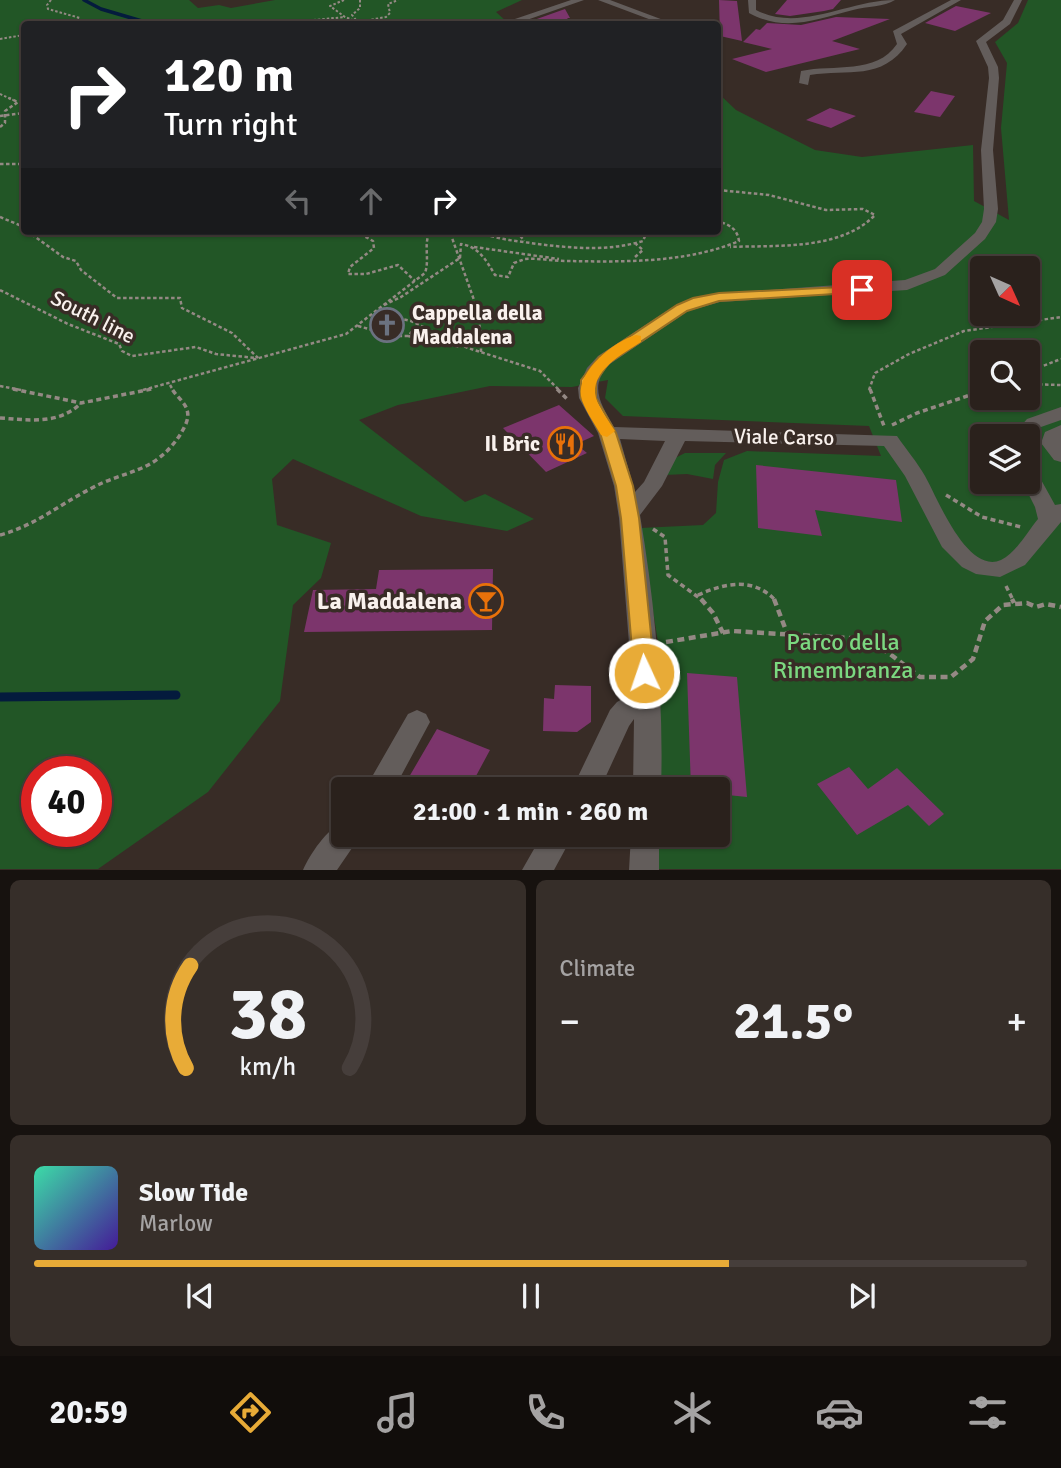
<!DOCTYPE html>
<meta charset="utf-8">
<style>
body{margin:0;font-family:Signika,sans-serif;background:#362e29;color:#f1f3f6;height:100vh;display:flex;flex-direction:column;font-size:26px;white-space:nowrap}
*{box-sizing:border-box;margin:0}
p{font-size:23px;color:#a5a3a3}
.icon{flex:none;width:38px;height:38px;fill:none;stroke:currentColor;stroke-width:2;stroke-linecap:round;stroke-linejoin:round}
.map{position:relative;height:870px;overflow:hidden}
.panel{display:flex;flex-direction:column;gap:10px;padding:10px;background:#17120f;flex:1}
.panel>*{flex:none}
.hud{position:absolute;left:21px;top:21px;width:700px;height:214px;border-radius:7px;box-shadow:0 2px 5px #0004,0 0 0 2px #463e3b;background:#202124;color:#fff;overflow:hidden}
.needle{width:46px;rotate:135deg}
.buttons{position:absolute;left:970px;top:256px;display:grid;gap:14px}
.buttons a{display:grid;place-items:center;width:70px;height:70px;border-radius:7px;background:#2a211c;box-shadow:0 2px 5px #0004,0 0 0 2px #463e3b;font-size:35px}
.speed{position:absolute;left:21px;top:756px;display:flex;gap:14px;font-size:35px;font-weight:700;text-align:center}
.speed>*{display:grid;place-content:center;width:91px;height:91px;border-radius:50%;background:#2a211c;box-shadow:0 2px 5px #0004,0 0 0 2px #463e3b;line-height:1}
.speed .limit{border:10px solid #d22;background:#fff;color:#111}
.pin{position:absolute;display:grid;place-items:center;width:60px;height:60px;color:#fff;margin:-30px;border-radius:14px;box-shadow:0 4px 10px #0006}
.me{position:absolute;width:77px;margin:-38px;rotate:357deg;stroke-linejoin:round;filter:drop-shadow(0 0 5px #0008)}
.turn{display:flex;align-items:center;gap:24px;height:147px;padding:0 28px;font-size:32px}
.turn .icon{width:91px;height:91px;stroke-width:2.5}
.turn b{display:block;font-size:49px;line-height:60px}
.lanes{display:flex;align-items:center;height:66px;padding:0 28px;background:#0003;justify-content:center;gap:35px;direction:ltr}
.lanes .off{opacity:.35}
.big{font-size:52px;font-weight:800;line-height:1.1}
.panel .widget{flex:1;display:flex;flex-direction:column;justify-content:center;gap:10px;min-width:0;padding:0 24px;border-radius:10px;background:#362e29}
.panel .dial{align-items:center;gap:0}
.dial svg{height:182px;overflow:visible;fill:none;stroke:#463e3b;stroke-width:7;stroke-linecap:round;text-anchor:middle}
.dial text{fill:#f1f3f6;stroke:none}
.song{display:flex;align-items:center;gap:21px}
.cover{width:84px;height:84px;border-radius:10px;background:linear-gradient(135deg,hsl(160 70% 55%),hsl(260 70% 35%))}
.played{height:7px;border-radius:4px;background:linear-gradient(90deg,#e8ab37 70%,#463e3b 70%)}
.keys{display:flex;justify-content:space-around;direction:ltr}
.heat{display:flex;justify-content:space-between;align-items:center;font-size:38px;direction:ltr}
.panel .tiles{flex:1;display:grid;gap:10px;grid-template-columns:1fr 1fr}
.widget:last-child{grid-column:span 2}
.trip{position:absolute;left:331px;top:777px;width:399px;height:70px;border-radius:7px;background:#2a211c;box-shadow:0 2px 5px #0004,0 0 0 2px #463e3b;font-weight:800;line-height:70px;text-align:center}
.tab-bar{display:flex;height:112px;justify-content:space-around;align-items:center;background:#110d0b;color:#a5a3a3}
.tab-bar .icon{width:49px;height:49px}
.tab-bar .on{color:#e8ab37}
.tab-bar b{font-size:32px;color:#f1f3f6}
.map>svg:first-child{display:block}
.green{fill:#225626;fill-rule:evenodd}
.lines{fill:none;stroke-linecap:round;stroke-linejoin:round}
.stream-far1{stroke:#041b3d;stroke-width:3.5}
.stream{stroke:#041b3d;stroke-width:9}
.building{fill:#7c356c}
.path-far3{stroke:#948984;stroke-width:2;stroke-dasharray:2.5 2;stroke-linecap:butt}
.path-far2{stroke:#948984;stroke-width:2.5;stroke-dasharray:3.5 2.5;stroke-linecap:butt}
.path-far1{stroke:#948984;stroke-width:3.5;stroke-dasharray:5 3.5;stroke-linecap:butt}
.path{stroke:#948984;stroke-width:4.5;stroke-dasharray:7 4.5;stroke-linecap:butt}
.minor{fill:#635d5b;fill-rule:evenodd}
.route{fill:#e8ab37;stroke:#976f24;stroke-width:2}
.slow{fill:#f59e0b}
.labels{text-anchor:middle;stroke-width:7;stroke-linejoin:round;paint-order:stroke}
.poi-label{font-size:21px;font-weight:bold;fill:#f9f1ed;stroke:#382c26;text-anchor:start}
.street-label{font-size:21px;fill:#f9f1ed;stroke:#382c26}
.near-poi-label{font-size:24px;font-weight:bold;fill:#f9f1ed;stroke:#382c26;text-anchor:end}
.near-park-label{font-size:24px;fill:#7bd880;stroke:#382c26}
</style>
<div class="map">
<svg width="1061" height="870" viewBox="0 0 1061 870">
<rect width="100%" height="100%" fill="#382c26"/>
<!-- green -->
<path class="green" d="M0 0H189L198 8 219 5 231 8 275 0H522L496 12 507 22 495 24H24V231H718V93L736 110 815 150 862 157 973 145 974 201 1009 220 1001 128 1007 63 995 42 1018 23 1028 0H1061V869H656L657 835H718V789H658L660 655 640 528 703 525 716 513 718 482 724 460 747 451 881 456 869 426 623 416 605 398 608 380 572 387 490 386 398 405 359 420 465 502 485 494 534 519 507 531 421 516 293 459 272 479 277 525 331 543 321 578 293 605 280 701 208 792 98 869H0ZM982 268H1027V313H982ZM982 352H1027V397H982ZM982 436H1027V481H982ZM37 772H96V831H37Z
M685 453H726L715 465 713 479 687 474 664 475 673 459Z"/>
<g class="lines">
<!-- stream-far1 -->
<path class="stream-far1" d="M84 0 101 9 152 24"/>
<!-- stream -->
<path class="stream" d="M0 697 176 695"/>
</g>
<!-- building -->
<path class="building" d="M719 0 737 1 742 41 720 36Z
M787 0H841L833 9 824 11 790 16 775 14Z
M956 6 991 13 955 31 925 23Z
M565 9 570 18H567L570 21 540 24 534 20Z
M836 17 890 19 832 41 860 49 766 72 732 59 772 49 743 42 756 29 760 30 767 23 801 25Z
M931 91 955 96 940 117 914 112Z
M830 108 856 116 831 128 806 120Z
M559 405 594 436 576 444 587 453 546 472 503 428Z
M756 465 896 480 902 522 815 510 822 536 758 528Z
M493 569 492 630 304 632 313 590 376 589 379 570Z
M687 673 737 677 747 797 718 794V789H691Z
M555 685 591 686V722L577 732 543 731 544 698 554 699Z
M437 729 490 750 469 789H402Z
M849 767 868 789 897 768 944 814 929 826 908 805 857 835 817 784Z"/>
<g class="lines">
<!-- path-far3 -->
<path class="path-far3" d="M51 0 47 5 48 9 80 18 71 24
M344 0 330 6 345 17 363 24
M356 20 352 15 360 8V0
M358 22 386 17 390 13 388 4 398 0
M364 23 379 24
M273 24 345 17
M0 39 24 35
M0 94 13 100"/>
<!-- path-far2 -->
<path class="path-far2" d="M0 116 24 113
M0 127 5 123V111L18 102 9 98
M0 164H24
M718 190 769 195 826 210 863 209 875 215C840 251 776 245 730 247
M0 217 24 227
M27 231 63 257 76 261 81 270 117 298H180L182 308 232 333 258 358
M355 231 373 241 374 248 350 267 348 274H366L398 265 415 281
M517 231 524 241
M474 247 559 259
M635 257 643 250 636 244
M460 258 461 244C479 247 486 260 495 275L508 277 514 263 525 259C539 258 553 261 568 261 624 262 687 263 739 241 737 228 729 225 718 221
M0 290 68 324 119 344 122 351 132 356 196 347 216 354 256 358
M384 305 401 297 460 258
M375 313 411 321 468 348 540 371 559 390
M358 326 394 336H408L418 325
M408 336 461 347
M481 352V333L474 300 451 235C470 228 490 237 509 240 552 246 601 254 643 241L645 236 640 231
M1027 372 1061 359
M1027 384 1061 385
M170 385 173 390
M0 386 21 390
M143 390 346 334 425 273C430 259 423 245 430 231
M869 390 875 373 909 354 964 331 1061 317"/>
<!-- path-far1 -->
<path class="path-far1" d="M13 389 81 403 152 389
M557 389 568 400
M870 389 884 426
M0 418C29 420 59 425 81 403
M892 425 917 413 982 391
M946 495 982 517 1021 527
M653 529 665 537 668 575 702 600
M0 535C34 526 59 505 90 489 126 469 153 475 180 435 184 428 190 419 187 410 185 402 176 396 172 389
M1006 586 1013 600
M698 595C725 583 753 577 775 600"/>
<!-- path -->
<path class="path" d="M701 599 713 613 723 633
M774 599 787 633
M1012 599 1014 603
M666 642 732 631 864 639 890 654 920 677H951L973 659 985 621 1003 605 1027 603 1036 607 1046 604 1061 607"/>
<!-- minor -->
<path class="minor" d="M571 0H584L521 22 523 24H513L509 21Z
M598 0H610L674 24H662Z
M748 0H756V10C800 33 848 0 895 0 884 7 867 6 853 10 816 19 786 33 749 13Z
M951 0H961L901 34 907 44C882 81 848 69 810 75L808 85 799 83 801 71C834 64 876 75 897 44L893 31Z
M1014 0H1022L1010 24 986 42 998 67 999 78 993 150 998 209 996 222 985 239 945 275 907 290 720 302 688 311 610 364C588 386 601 404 614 427L897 436C906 449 917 462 925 476 937 497 967 575 1001 560 1017 552 1027 532 1038 519L1035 507 1022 481H1027V465L1034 467 1055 505 1061 504V522L1025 565 1000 577 976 574 962 567 942 547 905 476 884 446 685 441 662 486 640 515C655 604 664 699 661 789H633L634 719 629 726 600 789H572L610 710 617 702 633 693 619 518 614 486 598 433 579 398 578 388 587 368 598 356 676 305 713 294 905 280 935 269 975 233 982 222 984 209 981 150 989 78 988 67 976 41 1003 20ZM620 439 665 441 644 482 635 492Z
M1061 407V420L1041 427 1028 440 1027 436H1012L1027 419Z
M1061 425V462L1054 460 1041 443 1045 432Z
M417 710 426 714 430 722 394 789H365L408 714Z
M343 822V835H361L337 870H303C310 854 327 829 343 822Z
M542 835H573L554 870H522Z
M631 835H659V870H629Z"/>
</g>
<!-- route -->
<path class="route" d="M862 286 869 290 867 292 719 301 687 311 609 363 596 381V398L616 433 633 486 639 518 655 673 652 679 644 681 637 679 634 673 621 518 616 486 600 433 581 398V380L599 357 677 305 693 298 719 293Z"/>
<!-- slow -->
<path class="slow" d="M636 335 641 336V342C623 354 589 371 596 398 599 409 609 421 615 431L607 437 601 435C595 424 583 408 581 396 577 371 614 341 636 335Z"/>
<!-- icons -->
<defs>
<g id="church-ring" transform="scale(1.75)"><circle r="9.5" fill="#382c26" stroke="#6b7280" stroke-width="1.5"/><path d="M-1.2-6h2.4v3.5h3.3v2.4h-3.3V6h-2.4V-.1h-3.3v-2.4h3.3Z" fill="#6b7280"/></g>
<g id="restaurant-ring" transform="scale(1.75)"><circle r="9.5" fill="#382c26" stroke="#e8710a" stroke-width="1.5"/><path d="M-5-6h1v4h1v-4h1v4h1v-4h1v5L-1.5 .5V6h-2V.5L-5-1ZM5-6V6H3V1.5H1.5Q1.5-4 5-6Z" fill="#e8710a"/></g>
<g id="bar-ring" transform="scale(1.75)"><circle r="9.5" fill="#382c26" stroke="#e8710a" stroke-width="1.5"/><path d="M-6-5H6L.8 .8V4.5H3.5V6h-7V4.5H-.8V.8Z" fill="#e8710a"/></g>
</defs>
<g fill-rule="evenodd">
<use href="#church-ring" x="387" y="325"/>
<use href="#restaurant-ring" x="565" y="444"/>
<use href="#bar-ring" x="486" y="601"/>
</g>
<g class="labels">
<!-- poi labels -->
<g class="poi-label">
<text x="412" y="320">Cappella della<tspan x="412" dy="24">Maddalena</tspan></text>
<text x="540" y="451" text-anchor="end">Il Bric</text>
</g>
<!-- street labels -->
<g class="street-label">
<text transform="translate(93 317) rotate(27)" y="7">South line</text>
<text transform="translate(784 437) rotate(1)" y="7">Viale Carso</text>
</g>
<!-- near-poi labels -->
<g class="near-poi-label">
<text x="462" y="609">La Maddalena</text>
</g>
<!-- near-park labels -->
<g class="near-park-label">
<text x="843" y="650">Parco della<tspan x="843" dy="28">Rimembranza</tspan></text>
</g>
</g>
</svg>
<div class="buttons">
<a><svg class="needle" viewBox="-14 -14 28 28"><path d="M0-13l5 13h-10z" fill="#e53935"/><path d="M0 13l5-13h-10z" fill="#a5a3a3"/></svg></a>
<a><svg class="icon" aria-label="search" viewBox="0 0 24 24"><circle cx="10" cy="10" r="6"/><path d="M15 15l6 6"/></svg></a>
<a><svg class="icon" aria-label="layers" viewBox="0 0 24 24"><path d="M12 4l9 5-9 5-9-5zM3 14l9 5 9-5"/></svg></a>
</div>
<div class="speed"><div class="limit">40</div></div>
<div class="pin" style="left:862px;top:290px;background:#d93025"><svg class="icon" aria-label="arrive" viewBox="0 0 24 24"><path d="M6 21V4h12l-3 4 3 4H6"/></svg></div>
<svg class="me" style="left:644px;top:673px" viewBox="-20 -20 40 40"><circle r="17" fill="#e8ab37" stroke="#fff" stroke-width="3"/><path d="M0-11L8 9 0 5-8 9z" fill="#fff"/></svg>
<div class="trip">21:00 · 1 min · 260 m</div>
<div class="hud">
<div class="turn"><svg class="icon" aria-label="right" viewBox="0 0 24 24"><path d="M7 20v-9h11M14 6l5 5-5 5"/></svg><div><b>120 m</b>Turn right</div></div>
<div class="lanes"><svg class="icon off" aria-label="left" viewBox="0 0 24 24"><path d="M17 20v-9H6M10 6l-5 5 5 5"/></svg><svg class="icon off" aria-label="ahead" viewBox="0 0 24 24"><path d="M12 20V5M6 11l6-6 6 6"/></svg><svg class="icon" aria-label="right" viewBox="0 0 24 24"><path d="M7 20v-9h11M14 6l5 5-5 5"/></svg></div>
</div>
</div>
<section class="panel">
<div class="tiles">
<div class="widget dial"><svg viewBox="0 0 100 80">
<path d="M14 69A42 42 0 1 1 86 69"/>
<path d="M14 69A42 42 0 0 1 16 24" stroke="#e8ab37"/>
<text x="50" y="56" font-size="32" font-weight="700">38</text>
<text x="50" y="72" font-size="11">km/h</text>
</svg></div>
<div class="widget"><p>Climate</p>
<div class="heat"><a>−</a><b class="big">21.5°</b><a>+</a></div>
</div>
<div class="widget">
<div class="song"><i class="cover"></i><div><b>Slow Tide</b><p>Marlow</p></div></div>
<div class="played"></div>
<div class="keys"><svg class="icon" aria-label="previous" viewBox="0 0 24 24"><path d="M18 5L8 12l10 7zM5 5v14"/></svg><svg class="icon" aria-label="pause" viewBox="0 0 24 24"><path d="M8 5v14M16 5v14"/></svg><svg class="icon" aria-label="next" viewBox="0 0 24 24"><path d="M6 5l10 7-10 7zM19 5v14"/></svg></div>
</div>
</div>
</section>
<nav class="tab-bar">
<b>20:59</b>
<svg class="icon on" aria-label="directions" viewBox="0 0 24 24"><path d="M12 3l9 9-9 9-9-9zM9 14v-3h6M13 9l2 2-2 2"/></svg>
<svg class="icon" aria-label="music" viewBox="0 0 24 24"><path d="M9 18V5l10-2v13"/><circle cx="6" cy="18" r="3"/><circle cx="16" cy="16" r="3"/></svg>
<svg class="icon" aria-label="phone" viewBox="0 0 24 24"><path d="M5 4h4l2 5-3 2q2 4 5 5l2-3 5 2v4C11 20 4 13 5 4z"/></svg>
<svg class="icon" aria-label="climate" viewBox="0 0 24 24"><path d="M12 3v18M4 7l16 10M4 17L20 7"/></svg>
<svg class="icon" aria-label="car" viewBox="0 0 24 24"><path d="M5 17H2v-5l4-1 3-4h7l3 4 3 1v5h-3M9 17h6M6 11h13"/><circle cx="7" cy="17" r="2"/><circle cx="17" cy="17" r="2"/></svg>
<svg class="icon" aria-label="filters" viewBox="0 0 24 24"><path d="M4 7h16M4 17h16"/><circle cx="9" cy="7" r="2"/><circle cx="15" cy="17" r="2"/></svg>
</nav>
